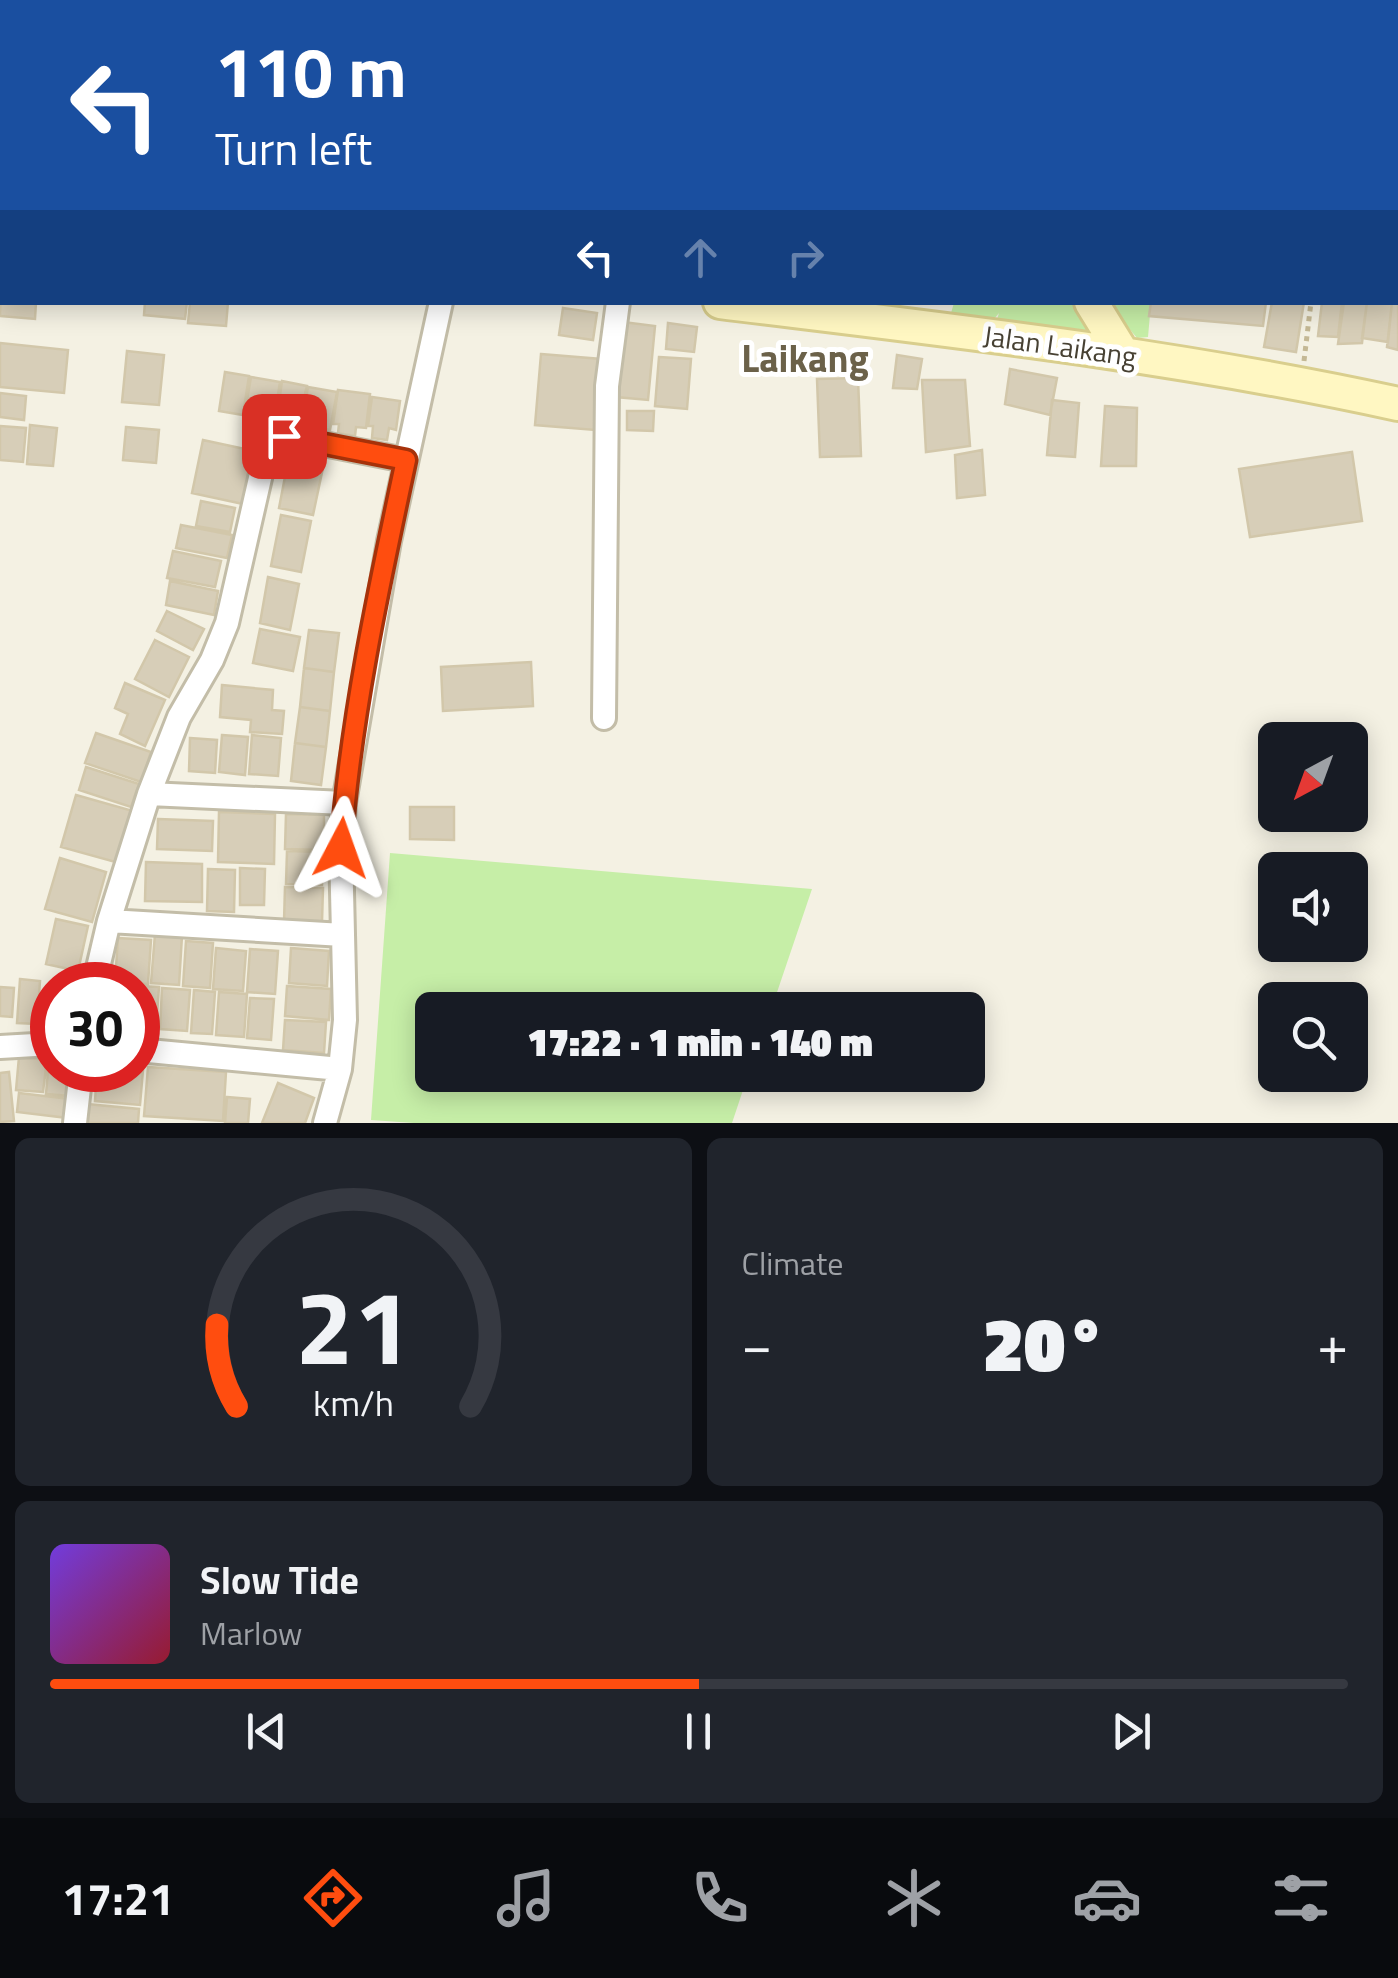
<!DOCTYPE html>
<meta charset="utf-8">
<style>
body{margin:0;font-family:"Titillium Web",sans-serif;background:#20242c;color:#f1f3f6;height:100vh;display:flex;flex-direction:column;font-size:38px;white-space:nowrap}
*{box-sizing:border-box;margin:0}
p{font-size:32px;color:#9ea1a6}
.icon{flex:none;width:55px;height:55px;fill:none;stroke:currentColor;stroke-width:2;stroke-linecap:round;stroke-linejoin:round}
.map{position:relative;height:1123px;overflow:hidden}
.sheet{display:flex;flex-direction:column;gap:15px;padding:15px;background:#0d0f14;flex:1}
.sheet>*{flex:none}
.banner{position:absolute;left:0px;top:0px;width:1400px;height:305px;box-shadow:0 5px 25px #0003;background:#1a4fa0;color:#fff;overflow:hidden}
.needle{width:65px;rotate:221deg}
.buttons{position:absolute;left:1258px;top:722px;display:grid;gap:20px}
.buttons a{display:grid;place-items:center;width:110px;height:110px;border-radius:15px;background:#171b24;box-shadow:0 5px 25px #0003;font-size:50px}
.speed{position:absolute;left:30px;top:962px;display:flex;gap:20px;font-size:50px;font-weight:700;text-align:center}
.speed>*{display:grid;place-content:center;width:130px;height:130px;border-radius:50%;background:#171b24;box-shadow:0 5px 25px #0003;line-height:1}
.speed .limit{border:15px solid #d22;background:#fff;color:#111}
.pin{position:absolute;display:grid;place-items:center;width:85px;height:85px;color:#fff;margin:-42px;border-radius:20px;box-shadow:0 5px 15px #0006}
.me{position:absolute;width:110px;margin:-55px;rotate:4deg;stroke-linejoin:round;filter:drop-shadow(0 0 8px #0008)}
.turn{display:flex;align-items:center;gap:35px;height:210px;padding:0 50px;font-size:45px}
.turn .icon{width:130px;height:130px;stroke-width:2.5}
.turn b{display:block;font-size:70px;line-height:85px}
.lanes{display:flex;align-items:center;height:95px;padding:0 50px;background:#0003;justify-content:center;gap:50px;direction:ltr}
.lanes .off{opacity:.35}
.big{font-size:75px;font-weight:800;line-height:1.1}
.sheet .widget{flex:1;display:flex;flex-direction:column;justify-content:center;gap:15px;min-width:0;padding:0 35px;border-radius:15px;background:#20242c}
.sheet .dial{align-items:center;gap:0}
.dial svg{height:260px;overflow:visible;fill:none;stroke:#363941;stroke-width:7;stroke-linecap:round;text-anchor:middle}
.dial text{fill:#f1f3f6;stroke:none}
.song{display:flex;align-items:center;gap:30px}
.cover{width:120px;height:120px;border-radius:15px;background:linear-gradient(135deg,hsl(260 70% 55%),hsl(350 70% 35%))}
.played{height:10px;border-radius:5px;background:linear-gradient(90deg,#ff4d0f 50%,#363941 50%)}
.keys{display:flex;justify-content:space-around;direction:ltr}
.heat{display:flex;justify-content:space-between;align-items:center;font-size:55px;direction:ltr}
.sheet .tiles{flex:1;display:grid;gap:15px;grid-template-columns:1fr 1fr}
.widget:last-child{grid-column:span 2}
.trip{position:absolute;left:415px;top:992px;width:570px;height:100px;border-radius:15px;background:#171b24;box-shadow:0 5px 25px #0003;font-weight:800;line-height:100px;text-align:center}
.dock{display:flex;height:160px;justify-content:space-around;align-items:center;background:#090b0e;color:#9ea1a6}
.dock .icon{width:70px;height:70px}
.dock .selected{color:#ff4d0f}
.dock b{font-size:45px;color:#f1f3f6}
.map>svg:first-child{display:block}
.green{fill:#c6eea7}
.building{fill:#d7ceb8;stroke:#d2c7aa;stroke-width:2.5}
.lines{fill:none;stroke-linecap:round;stroke-linejoin:round}
.street-casing{stroke:#c3bda8;stroke-width:28}
.secondary-casing{stroke:#d9ce8d;stroke-width:38}
.path{stroke:#c4b894;stroke-width:5;stroke-dasharray:5 5;stroke-linecap:butt}
.street{stroke:#fff;stroke-width:22}
.secondary{stroke:#fff7c2;stroke-width:32}
.route-casing{stroke:#a6320a;stroke-width:25}
.route{stroke:#ff4d0f;stroke-width:18}
.labels{text-anchor:middle;stroke-width:10;stroke-linejoin:round;paint-order:stroke}
.street-label{font-size:28px;fill:#474133;stroke:#fff}
.district-label{font-size:38px;font-weight:bold;fill:#6b6149;stroke:#fff}
</style>
<div class="map">
<svg width="1398" height="1123" viewBox="0 0 1398 1123">
<rect width="100%" height="100%" fill="#f4f1e3"/>
<!-- green -->
<path class="green" d="M954 303H1151L1148 337 1137 338 1121 319 1082 343 992 336 999 313 990 324 960 327 951 313Z
M390 853 812 889 771 1010H432V1075H748L732 1123H414L371 1120Z"/>
<!-- building -->
<path class="building" d="M2 250V302H36L35 319 0 316Z
M1398 295V350L1387 347 1392 302H1398Z
M145 302H187L185 319 144 315Z
M190 302H228L226 326 188 323Z
M1151 302H1266L1263 326 1149 316Z
M1272 302H1304L1296 352 1264 347Z
M1322 302H1342L1338 337 1318 336Z
M1344 302H1367L1362 343 1338 344Z
M1367 302H1392L1388 342 1362 338Z
M563 308 597 313 593 340 559 335Z
M623 322 655 326 648 400 616 397Z
M668 323 697 327 694 352 666 349Z
M0 343 68 350 64 393 0 387Z
M127 351 164 355 159 405 122 402Z
M541 354 601 359 595 430 535 425Z
M897 355 922 359 917 389 893 388Z
M659 357 691 359 687 409 655 406Z
M1010 369 1057 378 1050 415 1005 404Z
M225 372 249 376 243 415 219 411Z
M251 377 280 382 274 419 257 417 259 408 246 406Z
M858 378 861 456 820 457 817 379Z
M922 380H965L970 446 926 452Z
M282 381 307 386 297 424 283 421 284 411 278 410Z
M308 387 337 392 330 430 314 427 315 419 303 416Z
M338 390 370 394 366 428 356 427 355 436 338 433 339 424H333Z
M0 393 26 396 24 420 0 417Z
M372 397 400 401 396 430 389 428 387 440 372 438 373 426H368Z
M1052 400 1079 403 1075 457 1047 455Z
M1105 406 1137 408 1136 466H1101Z
M627 411H654L653 431 627 430Z
M30 425 57 428 53 466 27 464Z
M0 426 26 428 23 462 0 460Z
M126 427 159 430 156 463 123 460Z
M203 440 254 451 243 504 192 493Z
M982 450 985 495 957 498 955 455Z
M1352 452 1362 521 1250 537 1239 469Z
M289 456 324 463 313 515 279 508Z
M201 501 235 508 230 532 196 526Z
M281 515 311 521 301 572 271 566Z
M181 525 232 535 227 558 176 548Z
M173 551 221 561 215 587 167 578Z
M268 577 299 584 290 630 260 623Z
M170 581 218 591 214 615 166 605Z
M167 611 204 629 193 650 157 631Z
M260 629 300 637 293 671 253 663Z
M309 630 339 633 334 672 304 668Z
M155 640 189 657 169 697 135 679Z
M531 662 533 706 443 711 441 667Z
M304 668 334 672 330 711 300 707Z
M125 683 165 700 145 746 120 734 128 714 115 708Z
M222 685 273 690 272 710 284 711 282 734 250 732 251 720 220 717Z
M300 707 330 711 326 747 295 743Z
M96 733 151 752 141 782 85 763Z
M222 735 248 737 245 775 219 772Z
M252 735 281 738 278 776 249 774Z
M190 738 217 740 215 773 189 771Z
M295 743 326 747 321 785 291 781Z
M86 767 139 784 131 807 79 790Z
M76 795 133 811 119 863 61 847Z
M410 807H454V840L410 839Z
M219 812 275 814 274 864 218 862Z
M286 814 324 815V850L285 849Z
M158 819 213 821 212 851 157 849Z
M287 851 323 852 322 885 286 884Z
M60 858 106 872 92 922 45 909Z
M146 862 202 864V902L145 901Z
M240 868 265 869 264 905H240Z
M208 869 235 870 234 912 207 911Z
M285 887 323 888 322 922H284Z
M56 919 88 926 78 971 46 964Z
M155 934 182 936 179 985 151 983Z
M118 938 151 940 148 984 115 982Z
M186 941 213 943 210 988 183 986Z
M216 948 246 951 243 991 213 989Z
M291 948 329 951 327 986 289 983Z
M250 949 278 951 275 994 247 992Z
M20 979 40 981 37 1024 17 1023Z
M138 986 159 987 156 1029 138 1028Z
M287 986 331 989 329 1020 285 1016Z
M0 987 14 988 12 1017 0 1016Z
M162 988 190 990 187 1031 160 1029Z
M194 990 215 992 212 1034 191 1033Z
M44 992 52 993V1027L42 1026Z
M219 992 247 994 244 1037 216 1035Z
M250 998 274 999 271 1040 247 1038Z
M285 1020 326 1022 324 1053 283 1050Z
M19 1057 47 1060 43 1092 16 1090Z
M49 1059 52 1060V1070H72L70 1096 46 1094Z
M148 1067 226 1072 223 1121 144 1116Z
M97 1070H143L140 1105 95 1101Z
M9 1072 14 1121 0 1122V1073Z
M278 1083 314 1098 305 1123H262Z
M19 1093 70 1099 68 1118 17 1112Z
M227 1097 250 1099 248 1123H225Z
M87 1104 139 1109 138 1123H85Z"/>
<g class="lines">
<!-- street casing -->
<g class="street-casing">
<path id="street" d="M197 0 198 2
M336 0V2
M1216 2V0
M1366 2 1367 0
M604 718 607 386 618 302
M149 794 344 803
M109 921 343 935
M94 985 109 921 149 794 179 717 212 660 227 623 268 443 275 437 283 436 405 460
M0 1047 52 1044
M138 1050 340 1069
M75 1123 81 1070
M325 1123 340 1069 345 1020 341 848 344 803 389 541 441 302"/>
</g>
<!-- secondary casing -->
<g class="secondary-casing">
<path id="secondary" d="M1046 2 1047 0
M1079 2 1080 0
M0 190 2 191
M720 302C947 330 1174 355 1398 404
M1091 302 1123 354"/>
</g>
<!-- path -->
<path class="path" d="M1304 361 1311 302"/>
<!-- street -->
<use href="#street" class="street"/>
<!-- secondary -->
<use href="#secondary" class="secondary"/>
</g>
<g class="lines">
<!-- route casing -->
<g class="route-casing">
<path id="route" d="M284 436 406 460C379 586 350 720 341 848"/>
</g>
<!-- route -->
<use href="#route" class="route"/>
</g>
<g class="labels">
<!-- street labels -->
<g class="street-label">
<text transform="translate(1060 346) rotate(8)" y="10">Jalan Laikang</text>
</g>
<!-- district labels -->
<g class="district-label">
<text x="805" y="372">Laikang</text>
</g>
</g>
</svg>
<div class="buttons">
<a><svg class="needle" viewBox="-14 -14 28 28"><path d="M0-13l5 13h-10z" fill="#e53935"/><path d="M0 13l5-13h-10z" fill="#9ea1a6"/></svg></a>
<a><svg class="icon" aria-label="sound" viewBox="0 0 24 24"><path d="M4 9h4l5-4v14l-5-4H4zM17 9q2 3 0 6"/></svg></a>
<a><svg class="icon" aria-label="search" viewBox="0 0 24 24"><circle cx="10" cy="10" r="6"/><path d="M15 15l6 6"/></svg></a>
</div>
<div class="speed"><div class="limit">30</div></div>
<div class="pin" style="left:284px;top:436px;background:#d93025"><svg class="icon" aria-label="arrive" viewBox="0 0 24 24"><path d="M6 21V4h12l-3 4 3 4H6"/></svg></div>
<svg class="me" style="left:341px;top:848px" viewBox="-20 -20 40 40"><path d="M0-17L14 15 0 8-14 15z" fill="#ff4d0f" stroke="#fff" stroke-width="4"/></svg>
<div class="trip">17:22 · 1 min · 140 m</div>
<div class="banner">
<div class="turn"><svg class="icon" aria-label="left" viewBox="0 0 24 24"><path d="M17 20v-9H6M10 6l-5 5 5 5"/></svg><div><b>110 m</b>Turn left</div></div>
<div class="lanes"><svg class="icon" aria-label="left" viewBox="0 0 24 24"><path d="M17 20v-9H6M10 6l-5 5 5 5"/></svg><svg class="icon off" aria-label="ahead" viewBox="0 0 24 24"><path d="M12 20V5M6 11l6-6 6 6"/></svg><svg class="icon off" aria-label="right" viewBox="0 0 24 24"><path d="M7 20v-9h11M14 6l5 5-5 5"/></svg></div>
</div>
</div>
<section class="sheet">
<div class="tiles">
<div class="widget dial"><svg viewBox="0 0 100 80">
<path d="M14 69A42 42 0 1 1 86 69"/>
<path d="M14 69A42 42 0 0 1 8 44" stroke="#ff4d0f"/>
<text x="50" y="56" font-size="32" font-weight="700">21</text>
<text x="50" y="72" font-size="11">km/h</text>
</svg></div>
<div class="widget"><p>Climate</p>
<div class="heat"><a>−</a><b class="big">20°</b><a>+</a></div>
</div>
<div class="widget">
<div class="song"><i class="cover"></i><div><b>Slow Tide</b><p>Marlow</p></div></div>
<div class="played"></div>
<div class="keys"><svg class="icon" aria-label="previous" viewBox="0 0 24 24"><path d="M18 5L8 12l10 7zM5 5v14"/></svg><svg class="icon" aria-label="pause" viewBox="0 0 24 24"><path d="M8 5v14M16 5v14"/></svg><svg class="icon" aria-label="next" viewBox="0 0 24 24"><path d="M6 5l10 7-10 7zM19 5v14"/></svg></div>
</div>
</div>
</section>
<nav class="dock">
<b>17:21</b>
<svg class="icon selected" aria-label="directions" viewBox="0 0 24 24"><path d="M12 3l9 9-9 9-9-9zM9 14v-3h6M13 9l2 2-2 2"/></svg>
<svg class="icon" aria-label="music" viewBox="0 0 24 24"><path d="M9 18V5l10-2v13"/><circle cx="6" cy="18" r="3"/><circle cx="16" cy="16" r="3"/></svg>
<svg class="icon" aria-label="phone" viewBox="0 0 24 24"><path d="M5 4h4l2 5-3 2q2 4 5 5l2-3 5 2v4C11 20 4 13 5 4z"/></svg>
<svg class="icon" aria-label="climate" viewBox="0 0 24 24"><path d="M12 3v18M4 7l16 10M4 17L20 7"/></svg>
<svg class="icon" aria-label="car" viewBox="0 0 24 24"><path d="M5 17H2v-5l4-1 3-4h7l3 4 3 1v5h-3M9 17h6M6 11h13"/><circle cx="7" cy="17" r="2"/><circle cx="17" cy="17" r="2"/></svg>
<svg class="icon" aria-label="filters" viewBox="0 0 24 24"><path d="M4 7h16M4 17h16"/><circle cx="9" cy="7" r="2"/><circle cx="15" cy="17" r="2"/></svg>
</nav>
